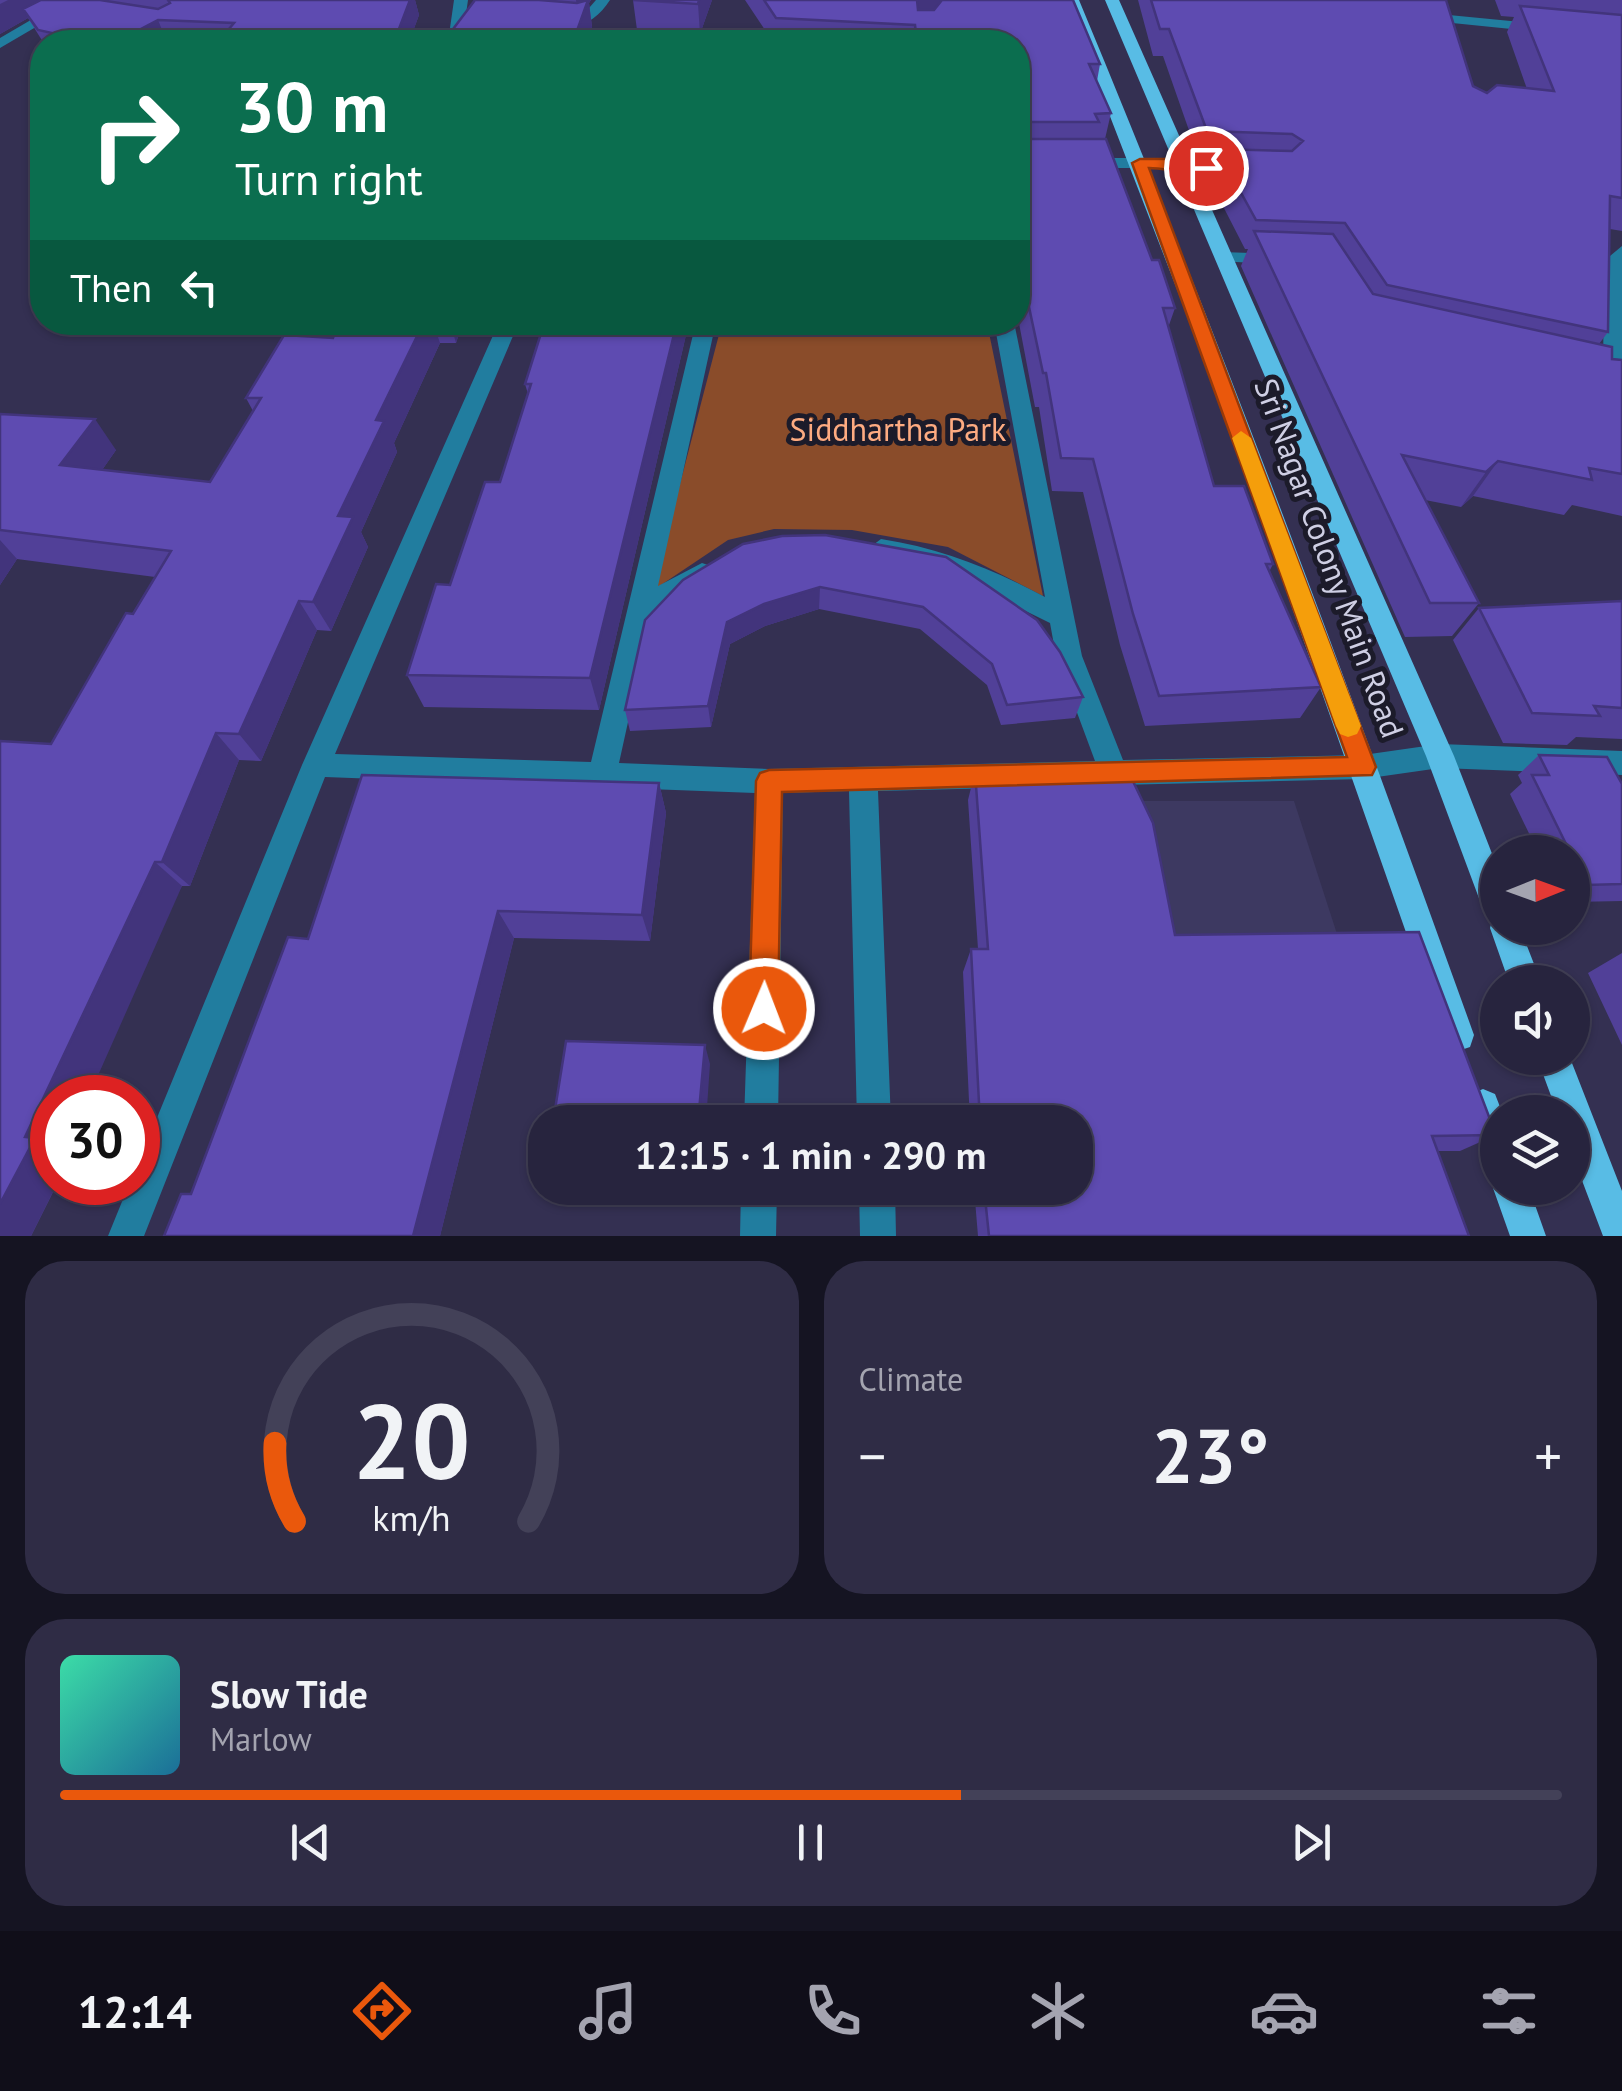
<!DOCTYPE html>
<meta charset="utf-8">
<style>
body{margin:0;font-family:"PT Sans",sans-serif;background:#2f2c45;color:#f1f3f6;height:100vh;display:flex;flex-direction:column;font-size:38px;white-space:nowrap}
*{box-sizing:border-box;margin:0}
p{font-size:32px;color:#a4a4b0}
.icon{flex:none;width:55px;height:55px;fill:none;stroke:currentColor;stroke-width:2;stroke-linecap:round;stroke-linejoin:round}
.map{position:relative;height:1236px;overflow:hidden}
.drawer{display:flex;flex-direction:column;gap:25px;padding:25px;background:#151422;flex:1}
.drawer>*{flex:none}
.guide{position:absolute;left:30px;top:30px;width:1000px;height:305px;border-radius:40px;box-shadow:0 2px 8px #0004,0 0 0 2px #434158;background:#0b6e4f;color:#fff;overflow:hidden}
.needle{width:65px;rotate:89deg}
.tools{position:absolute;left:1480px;top:835px;display:grid;gap:20px}
.tools a{display:grid;place-items:center;width:110px;height:110px;border-radius:50%;background:#27243e;box-shadow:0 2px 8px #0004,0 0 0 2px #434158;font-size:50px}
.speed{position:absolute;left:30px;top:1075px;display:flex;gap:20px;font-size:50px;font-weight:700;text-align:center}
.speed>*{display:grid;place-content:center;width:130px;height:130px;border-radius:50%;background:#27243e;box-shadow:0 2px 8px #0004,0 0 0 2px #434158;line-height:1}
.speed .limit{border:15px solid #d22;background:#fff;color:#111}
.pin{position:absolute;display:grid;place-items:center;width:85px;height:85px;color:#fff;margin:-42px;border:5px solid #fff;border-radius:50%;box-shadow:0 2px 10px #0007}
.me{position:absolute;width:110px;margin:-55px;rotate:1deg;stroke-linejoin:round;filter:drop-shadow(0 0 8px #0008)}
.turn{display:flex;align-items:center;gap:35px;height:210px;padding:0 40px;font-size:45px}
.turn .icon{width:130px;height:130px;stroke-width:2.5}
.turn b{display:block;font-size:70px;line-height:85px}
.then{display:flex;align-items:center;height:95px;padding:0 40px;background:#0003;gap:20px;font-size:38px}
.big{font-size:75px;font-weight:800;line-height:1.1}
.drawer .tile{flex:1;display:flex;flex-direction:column;justify-content:center;gap:15px;min-width:0;padding:0 35px;border-radius:40px;background:#2f2c45}
.drawer .dial{align-items:center;gap:0}
.dial svg{height:260px;overflow:visible;fill:none;stroke:#434158;stroke-width:7;stroke-linecap:round;text-anchor:middle}
.dial text{fill:#f1f3f6;stroke:none}
.song{display:flex;align-items:center;gap:30px}
.cover{width:120px;height:120px;border-radius:15px;background:linear-gradient(135deg,hsl(160 70% 55%),hsl(200 70% 35%))}
.played{height:10px;border-radius:5px;background:linear-gradient(90deg,#ea580c 60%,#434158 60%)}
.keys{display:flex;justify-content:space-around;direction:ltr}
.heat{display:flex;justify-content:space-between;align-items:center;font-size:55px;direction:ltr}
.drawer .tiles{flex:1;display:grid;gap:25px;grid-template-columns:1fr 1fr}
.tile:last-child{grid-column:span 2}
.trip{position:absolute;left:528px;top:1105px;width:565px;height:100px;border-radius:40px;background:#27243e;box-shadow:0 2px 8px #0004,0 0 0 2px #434158;font-weight:800;line-height:100px;text-align:center}
.menu{display:flex;height:160px;justify-content:space-around;align-items:center;background:#100e19;color:#a4a4b0}
.menu .icon{width:70px;height:70px}
.menu .on{color:#ea580c}
.menu b{font-size:45px;color:#f1f3f6}
.map>svg:first-child{display:block}
.built{fill:#3d3961}
.green{fill:#8a4c2a}
.lines{fill:none;stroke-linecap:round;stroke-linejoin:round}
.minor{fill:#217d9f;fill-rule:evenodd}
.major{fill:#58bce5;fill-rule:evenodd}
.wall{fill:#514098}
.shaded-wall{fill:#42347c}
.building{fill:#5e4bb1;stroke:#42347c;stroke-width:2.5}
.route{fill:#ea580c;stroke:#983908;stroke-width:2.5}
.slow{fill:#f59e0b}
.labels{text-anchor:middle;stroke-width:10;stroke-linejoin:round;paint-order:stroke}
.park-label{font-size:32px;fill:#fdab81;stroke:#1c1b2a}
.street-label{font-size:32px;fill:#cfcfe4;stroke:#1c1b2a}
</style>
<div class="map">
<svg width="1622" height="1236" viewBox="0 0 1622 1236">
<rect width="100%" height="100%" fill="#343052"/>
<!-- built -->
<path class="built" d="M1139 801H1294L1337 934H1168Z"/>
<!-- green -->
<path class="green" d="M722 323H987L1043 596 948 547 852 530 774 529 728 540 652 591Z"/>
<g class="lines">
<!-- minor -->
<path class="minor" d="M65 0H82L0 48V38Z
M454 0H468L462 42H448Z
M596 0H610C597 20 578 33 555 21L582 16Z
M1418 12 1542 24 1549 28 1542 32 1413 19 1411 16Z
M1018 158H1184L1192 163 1184 168H1018Z
M1622 246V406L1615 404 1603 378 1604 261Z
M1222 252 1279 254 1288 259 1279 264 1216 261V253Z
M499 322H519L335 754 591 762 696 322H716L658 586 702 563 711 566 714 572 711 578 652 613 619 763 769 769 1095 761 1056 656 1050 623 944 571 873 554 869 548 881 539C940 548 993 569 1045 597L994 322H1014L1082 656 1123 760 1363 755 1440 744 1622 751V775L1440 768 1363 779 878 791 891 1122H857L849 791 783 793 778 1122H744L755 793 325 777 144 1236H108L130 1182H138V1164L302 765Z
M741 1188H777L776 1236H740Z
M859 1188H895L896 1236H860Z"/>
<!-- major -->
<path class="major" d="M1065 0H1079C1221 341 1349 687 1474 1035L1470 1047 1458 1051 1446 1047 1442 1035 1214 385Z
M1105 0H1119L1454 756 1498 869V928H1520L1541 982H1509L1490 928 1492 921 1483 909 1426 756Z
M1537 1058H1570L1622 1191V1236H1603L1572 1154V1112H1557Z
M1483 1089 1495 1094 1502 1112H1498V1166L1486 1161 1466 1106 1471 1094Z
M1498 1177V1188H1529L1546 1236H1510L1493 1188Z"/>
</g>
<!-- wall -->
<path class="wall" d="M0 0H415L419 15 409 42H43L28 18 0 34Z
M475 0H591L589 3 592 27 587 42H445Z
M633 0H712L700 34 637 30Z
M745 0H1073L1100 64 1097 81 1111 113 1105 139 1152 260 1175 308 1168 328 1214 486 1273 564 1269 572 1321 687 1300 718 1145 726 1120 645 1083 492 1052 491 1039 407H1035L1018 318V42H773Z
M1138 0H1446L1473 86 1487 93 1527 89 1507 32 1514 17 1501 16 1495 0H1622V231L1610 229 1608 332 1599 344 1612 359 1622 360V516L1572 505 1564 515 1473 496 1461 507 1425 500 1479 603 1452 636 1405 637 1241 266 1248 249H1245L1208 177 1214 160 1199 159 1163 56H1153Z
M195 322H266L261 329Z
M339 322H463L456 343H440L394 443 397 452 361 532 368 547 331 631 317 630 261 761 239 760 190 886H182L52 1098V1182H58L31 1236H0L51 744 155 577 17 559 0 585V414L116 450 102 470 210 482 253 411 246 398 333 338Z
M558 322H689L599 710 424 707 407 675 500 482 528 394 525 384 555 331Z
M825 535 1083 697 1075 718 1001 725 987 685 920 629 819 609 765 626 730 644 711 727 630 731 625 710Z
M1622 601V739L1576 737 1567 745 1503 743 1453 640 1479 608Z
M1539 755 1622 784V901L1572 902V852H1538L1510 794 1522 783 1518 775Z
M975 772 1175 935 1496 1135 1460 1151H1438L1469 1236H978L974 1188H1075V1122H970L963 972 971 949H978L968 800Z
M659 783 666 813 650 941 514 938 440 1236H164L191 1194 308 939Z
M1622 953V1045L1588 973Z
M545 1174V1188H701L699 1202 557 1200 543 1186Z"/>
<!-- shaded-wall -->
<path class="shaded-wall" d="M8 0H58L23 9 28 18 0 34V4Z
M407 0H415L419 15 409 42H394Z
M576 0H591L589 3 592 27 587 42H573L578 15Z
M699 0H712L700 34 698 4Z
M917 0H943L915 30Z
M158 20 167 42H116Z
M424 322H433L440 343 394 443 397 452 361 532 368 547 331 631 313 602 338 516 376 420Z
M450 322H463L456 343Z
M677 322H689L599 710 590 678Z
M95 419 116 450 84 496 60 465Z
M1498 461 1473 496 1461 507 1486 472Z
M0 540 17 559 0 585Z
M820 587 819 609 765 626 730 644 711 727 708 706 727 622 764 604Z
M299 601 317 630 261 761 239 734Z
M216 733 239 760 190 886 162 862Z
M659 783 666 813 650 941 642 915Z
M155 862 182 886 88 1098H52V1182H58L31 1236H0V1204L25 1137Z
M498 911 514 938 440 1236H413Z
M705 1045 710 1064 706 1122H698Z
M693 1188H701L699 1202 693 1189Z"/>
<!-- building -->
<path class="building" d="M41 0H100L158 9 170 3 168 0H410L394 42H218L234 23 158 20 116 42H93L38 30 23 9Z
M475 0H539L577 3 588 0 573 42 444 41Z
M633 0H699L698 4Z
M764 0H917L918 10H934L942 0H1073L1100 64H1089L1111 113 1095 114 1099 122H1023L1019 135 1023 139H1106L1152 260H1159L1175 308H1163L1214 486H1244L1273 564H1266L1321 687 1159 696 1133 614 1093 459 1061 458 1046 373H1043L1018 255V42H917L915 25 776 18Z
M1151 0H1446L1473 86 1487 93 1497 85 1554 91 1520 6 1622 15V198L1610 196 1608 332 1387 285 1345 223 1256 220 1217 149 1292 151 1303 141 1292 134 1207 131 1169 29H1160Z
M1254 231 1333 234 1373 294 1612 347V359L1622 360V474L1589 468 1592 480 1498 461 1486 472 1402 455 1479 603H1430Z
M339 322H424L376 420 384 421 338 516 353 517 313 602 299 601 239 734 216 733 162 862H155L25 1137 35 1138 0 1204V741L51 744 126 613 133 614 171 551 0 530V414L95 419 60 465 210 482 261 398H246L284 335 333 338Z
M558 322H677L590 678 407 675 436 584 450 585 485 482H500L531 384H525L542 330 555 331Z
M825 535 946 557 1037 620 1060 652 1083 697 1007 705 992 664 923 607 820 587 764 604 727 622 708 706 625 710 645 620 683 580 743 544 782 536Z
M1622 601V708L1594 706 1600 716 1532 713 1479 608Z
M1539 755 1607 757 1622 784V884L1586 885 1572 857V852H1570L1532 775H1549Z
M975 772 1130 775 1153 823 1175 935 1419 932 1496 1135 1432 1136 1469 1236H989L984 1188H1075V1122H980L971 949H988Z
M362 775 659 783 642 915 498 911 413 1236H164L181 1194H191L288 937 308 939Z
M566 1041 705 1045 698 1122H553Z
M604 1188H693V1189Z"/>
<!-- route -->
<path class="route" d="M1184 159 1214 168C1198 178 1169 168 1149 168L1376 767 1372 775 782 792 778 1009 774 1019 764 1023 753 1019 749 1009 756 781 760 773 769 770 1347 757 1132 163 1140 159Z"/>
<!-- slow -->
<path class="slow" d="M1241 431 1251 438 1361 726 1357 734 1348 737 1340 734 1336 726 1232 438Z"/>
<g class="labels">
<!-- park labels -->
<g class="park-label">
<text x="898" y="441">Siddhartha Park</text>
</g>
<!-- street labels -->
<g class="street-label">
<text transform="translate(1329 558) rotate(70)" y="11">Sri Nagar Colony Main Road</text>
</g>
</g>
</svg>
<div class="tools">
<a><svg class="needle" viewBox="-14 -14 28 28"><path d="M0-13l5 13h-10z" fill="#e53935"/><path d="M0 13l5-13h-10z" fill="#a4a4b0"/></svg></a>
<a><svg class="icon" aria-label="sound" viewBox="0 0 24 24"><path d="M4 9h4l5-4v14l-5-4H4zM17 9q2 3 0 6"/></svg></a>
<a><svg class="icon" aria-label="layers" viewBox="0 0 24 24"><path d="M12 4l9 5-9 5-9-5zM3 14l9 5 9-5"/></svg></a>
</div>
<div class="speed"><div class="limit">30</div></div>
<div class="pin" style="left:1206px;top:168px;background:#d93025"><svg class="icon" aria-label="arrive" viewBox="0 0 24 24"><path d="M6 21V4h12l-3 4 3 4H6"/></svg></div>
<svg class="me" style="left:764px;top:1009px" viewBox="-20 -20 40 40"><circle r="17" fill="#ea580c" stroke="#fff" stroke-width="3"/><path d="M0-11L8 9 0 5-8 9z" fill="#fff"/></svg>
<div class="trip">12:15 · 1 min · 290 m</div>
<div class="guide">
<div class="turn"><svg class="icon" aria-label="right" viewBox="0 0 24 24"><path d="M7 20v-9h11M14 6l5 5-5 5"/></svg><div><b>30 m</b>Turn right</div></div>
<div class="then">Then<svg class="icon" aria-label="left" viewBox="0 0 24 24"><path d="M17 20v-9H6M10 6l-5 5 5 5"/></svg></div>
</div>
</div>
<section class="drawer">
<div class="tiles">
<div class="tile dial"><svg viewBox="0 0 100 80">
<path d="M14 69A42 42 0 1 1 86 69"/>
<path d="M14 69A42 42 0 0 1 8 45" stroke="#ea580c"/>
<text x="50" y="56" font-size="32" font-weight="700">20</text>
<text x="50" y="72" font-size="11">km/h</text>
</svg></div>
<div class="tile"><p>Climate</p>
<div class="heat"><a>−</a><b class="big">23°</b><a>+</a></div>
</div>
<div class="tile">
<div class="song"><i class="cover"></i><div><b>Slow Tide</b><p>Marlow</p></div></div>
<div class="played"></div>
<div class="keys"><svg class="icon" aria-label="previous" viewBox="0 0 24 24"><path d="M18 5L8 12l10 7zM5 5v14"/></svg><svg class="icon" aria-label="pause" viewBox="0 0 24 24"><path d="M8 5v14M16 5v14"/></svg><svg class="icon" aria-label="next" viewBox="0 0 24 24"><path d="M6 5l10 7-10 7zM19 5v14"/></svg></div>
</div>
</div>
</section>
<nav class="menu">
<b>12:14</b>
<svg class="icon on" aria-label="directions" viewBox="0 0 24 24"><path d="M12 3l9 9-9 9-9-9zM9 14v-3h6M13 9l2 2-2 2"/></svg>
<svg class="icon" aria-label="music" viewBox="0 0 24 24"><path d="M9 18V5l10-2v13"/><circle cx="6" cy="18" r="3"/><circle cx="16" cy="16" r="3"/></svg>
<svg class="icon" aria-label="phone" viewBox="0 0 24 24"><path d="M5 4h4l2 5-3 2q2 4 5 5l2-3 5 2v4C11 20 4 13 5 4z"/></svg>
<svg class="icon" aria-label="climate" viewBox="0 0 24 24"><path d="M12 3v18M4 7l16 10M4 17L20 7"/></svg>
<svg class="icon" aria-label="car" viewBox="0 0 24 24"><path d="M5 17H2v-5l4-1 3-4h7l3 4 3 1v5h-3M9 17h6M6 11h13"/><circle cx="7" cy="17" r="2"/><circle cx="17" cy="17" r="2"/></svg>
<svg class="icon" aria-label="filters" viewBox="0 0 24 24"><path d="M4 7h16M4 17h16"/><circle cx="9" cy="7" r="2"/><circle cx="15" cy="17" r="2"/></svg>
</nav>
